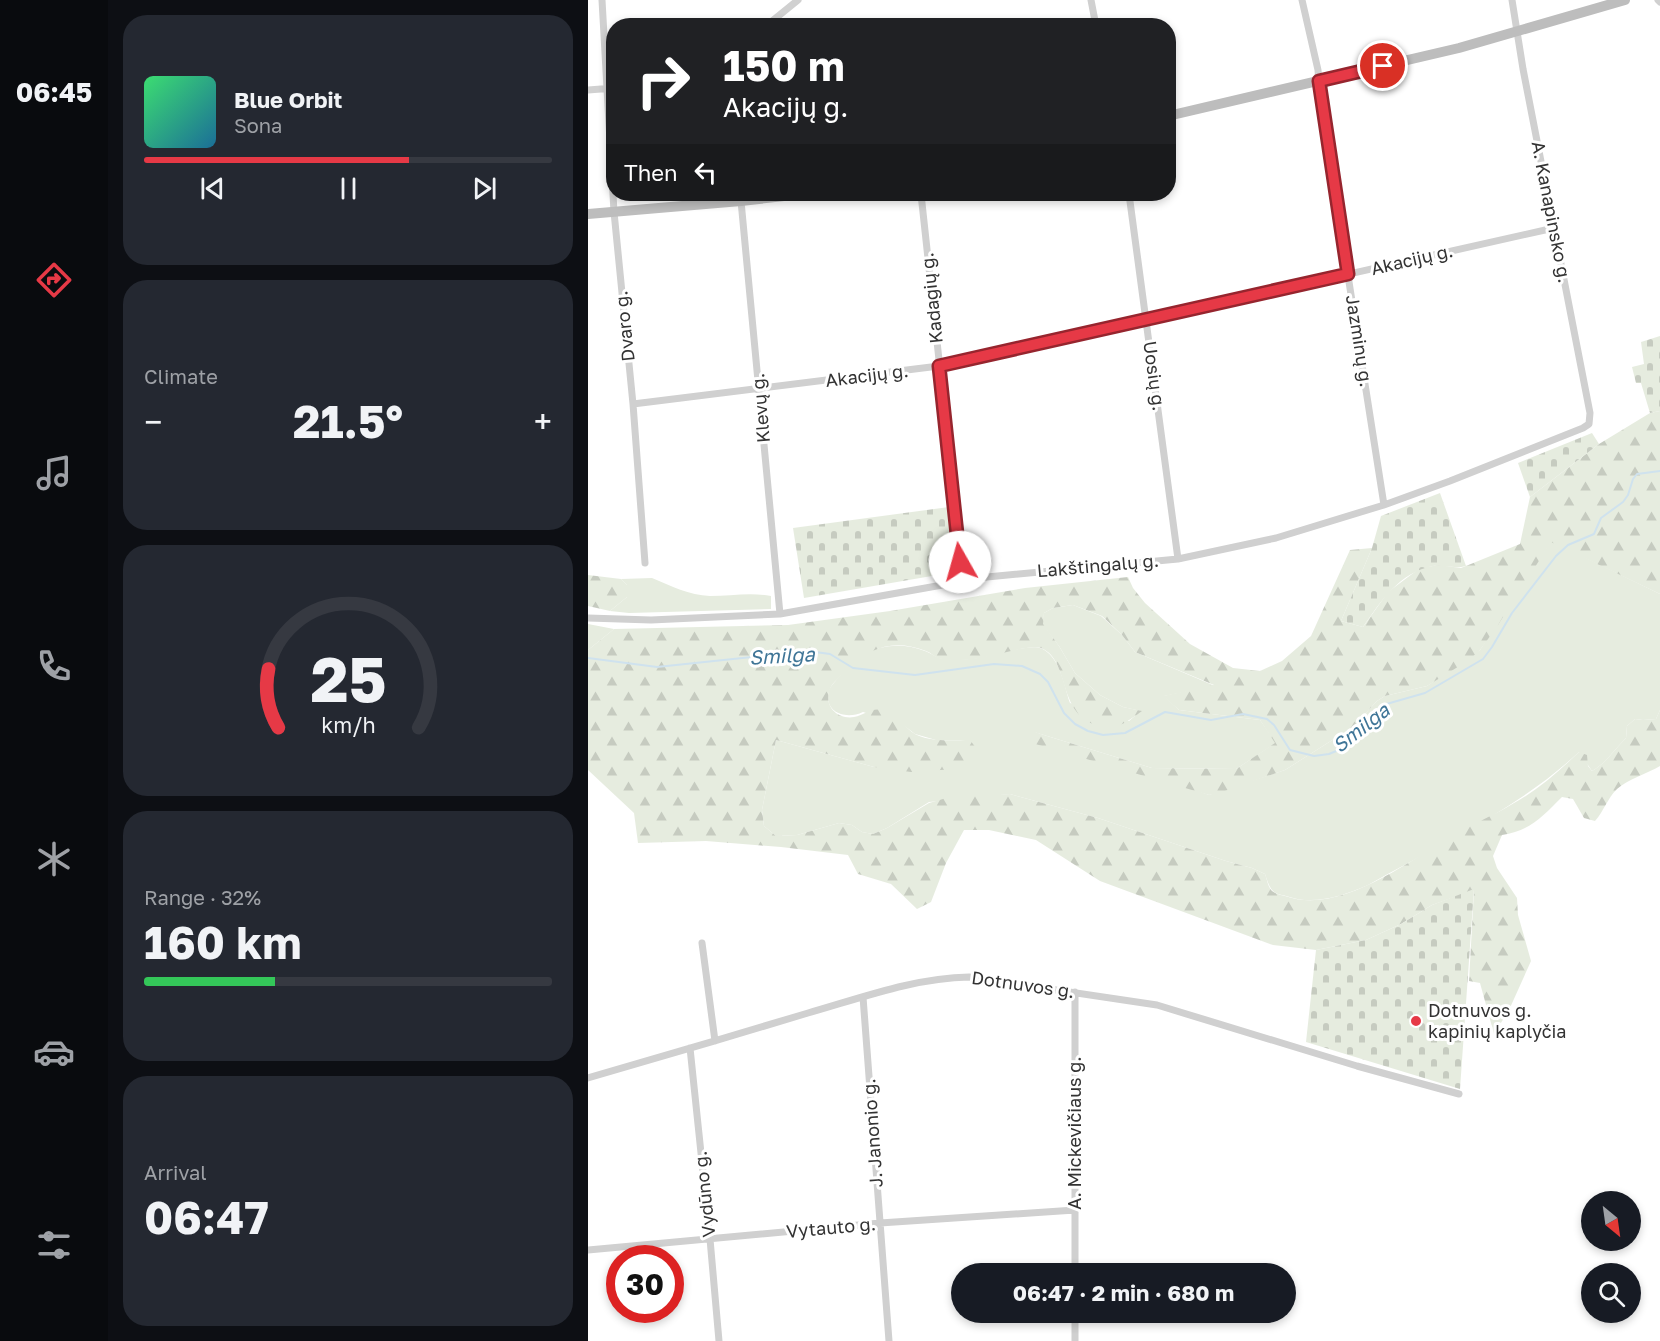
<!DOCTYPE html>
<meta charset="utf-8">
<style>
body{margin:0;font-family:"Golos Text",sans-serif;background:#242831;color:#f1f3f6;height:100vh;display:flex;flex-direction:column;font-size:22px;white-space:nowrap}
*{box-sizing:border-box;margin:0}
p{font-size:20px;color:#9ea1a6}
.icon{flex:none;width:33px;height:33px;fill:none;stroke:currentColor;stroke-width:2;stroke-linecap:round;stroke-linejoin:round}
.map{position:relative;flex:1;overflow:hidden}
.side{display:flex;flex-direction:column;gap:15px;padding:15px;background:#0d0f14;width:480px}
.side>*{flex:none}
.top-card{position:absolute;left:18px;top:18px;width:570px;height:183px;border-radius:24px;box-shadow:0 3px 9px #0003;background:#202124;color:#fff;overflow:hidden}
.needle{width:39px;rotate:151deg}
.buttons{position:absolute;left:993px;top:1191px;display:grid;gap:12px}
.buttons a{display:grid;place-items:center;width:60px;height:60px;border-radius:50%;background:#171b24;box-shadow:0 3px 9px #0003;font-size:30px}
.speed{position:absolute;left:18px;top:1245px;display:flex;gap:12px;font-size:30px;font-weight:700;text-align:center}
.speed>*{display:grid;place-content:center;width:78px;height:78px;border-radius:50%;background:#171b24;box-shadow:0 3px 9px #0003;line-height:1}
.speed .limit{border:9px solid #d22;background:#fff;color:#111}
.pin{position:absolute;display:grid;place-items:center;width:51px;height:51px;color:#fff;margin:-26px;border:3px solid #fff;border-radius:50%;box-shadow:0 2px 6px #0007}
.me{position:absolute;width:66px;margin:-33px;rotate:353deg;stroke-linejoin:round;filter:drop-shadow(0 0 4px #0008)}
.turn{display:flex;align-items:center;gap:21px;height:126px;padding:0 18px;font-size:27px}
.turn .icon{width:78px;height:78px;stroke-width:2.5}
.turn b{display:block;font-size:42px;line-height:51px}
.then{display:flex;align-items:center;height:57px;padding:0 18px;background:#0003;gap:12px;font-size:22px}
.big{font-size:45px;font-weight:700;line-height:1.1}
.side .card{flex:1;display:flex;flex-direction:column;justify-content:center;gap:9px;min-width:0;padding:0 21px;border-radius:24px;background:#242831}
.side .dial{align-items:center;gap:0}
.dial svg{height:156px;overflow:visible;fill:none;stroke:#363941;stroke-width:7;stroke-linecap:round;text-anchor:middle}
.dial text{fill:#f1f3f6;stroke:none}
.song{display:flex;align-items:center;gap:18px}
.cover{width:72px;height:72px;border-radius:9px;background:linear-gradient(135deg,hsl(140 70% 55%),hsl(200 70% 35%))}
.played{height:6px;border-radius:3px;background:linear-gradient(90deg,#e63946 65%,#363941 65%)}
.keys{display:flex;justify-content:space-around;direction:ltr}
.heat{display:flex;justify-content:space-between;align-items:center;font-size:33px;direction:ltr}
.charge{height:9px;border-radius:4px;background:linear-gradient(90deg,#34c759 32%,#363941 0)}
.trip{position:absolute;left:363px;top:1263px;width:345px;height:60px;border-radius:30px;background:#171b24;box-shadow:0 3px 9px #0003;font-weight:700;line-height:60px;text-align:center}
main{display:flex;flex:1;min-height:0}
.dock{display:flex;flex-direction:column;width:108px;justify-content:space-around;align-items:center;background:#090b0e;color:#9ea1a6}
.dock .icon{width:42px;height:42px}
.dock .active{color:#e63946}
.dock b{font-size:27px;color:#f1f3f6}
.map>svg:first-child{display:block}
.grass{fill:#e6ecdf}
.forest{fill:url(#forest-firs)}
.cemetery{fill:url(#cemetery-stones)}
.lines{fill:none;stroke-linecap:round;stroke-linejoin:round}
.stream{stroke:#cfe2ee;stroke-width:2}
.street{stroke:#d0d0d0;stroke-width:7}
.secondary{stroke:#bdbdbd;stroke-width:10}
.route-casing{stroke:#96252e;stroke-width:15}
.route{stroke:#e63946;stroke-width:10}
.poi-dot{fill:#e63946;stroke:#fff;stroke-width:2}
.labels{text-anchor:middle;stroke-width:6;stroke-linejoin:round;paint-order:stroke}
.street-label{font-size:18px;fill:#333;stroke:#fff}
.poi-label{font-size:18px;fill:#333;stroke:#fff;text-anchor:start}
.water-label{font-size:20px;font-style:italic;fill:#3f7597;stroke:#fff}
</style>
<main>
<nav class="dock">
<b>06:45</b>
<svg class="icon active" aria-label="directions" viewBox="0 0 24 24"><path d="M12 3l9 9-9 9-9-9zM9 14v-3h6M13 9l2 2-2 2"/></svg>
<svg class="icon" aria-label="music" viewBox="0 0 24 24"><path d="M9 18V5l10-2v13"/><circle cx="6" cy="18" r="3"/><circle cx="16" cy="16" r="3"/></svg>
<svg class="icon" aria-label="phone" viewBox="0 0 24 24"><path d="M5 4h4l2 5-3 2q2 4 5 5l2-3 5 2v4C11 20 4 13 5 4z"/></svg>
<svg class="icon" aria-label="climate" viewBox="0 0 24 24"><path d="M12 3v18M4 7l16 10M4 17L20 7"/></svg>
<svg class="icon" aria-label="car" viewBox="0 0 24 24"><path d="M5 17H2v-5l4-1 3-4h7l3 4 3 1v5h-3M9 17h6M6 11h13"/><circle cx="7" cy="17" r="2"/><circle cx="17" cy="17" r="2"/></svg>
<svg class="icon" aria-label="filters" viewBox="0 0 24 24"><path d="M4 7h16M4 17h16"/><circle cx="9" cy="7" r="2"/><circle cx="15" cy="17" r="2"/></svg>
</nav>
<section class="side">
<div class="card">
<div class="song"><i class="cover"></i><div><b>Blue Orbit</b><p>Sona</p></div></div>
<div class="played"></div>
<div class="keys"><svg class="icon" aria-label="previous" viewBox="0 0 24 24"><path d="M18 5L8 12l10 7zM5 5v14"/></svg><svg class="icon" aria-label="pause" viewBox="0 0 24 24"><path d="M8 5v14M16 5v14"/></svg><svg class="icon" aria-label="next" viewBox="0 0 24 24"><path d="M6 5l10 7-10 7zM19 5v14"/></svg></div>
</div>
<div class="card"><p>Climate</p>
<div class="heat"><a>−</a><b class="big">21.5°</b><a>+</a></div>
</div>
<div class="card dial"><svg viewBox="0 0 100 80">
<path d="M14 69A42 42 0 1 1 86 69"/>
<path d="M14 69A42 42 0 0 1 9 39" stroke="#e63946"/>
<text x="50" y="56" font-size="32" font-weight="700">25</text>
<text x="50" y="72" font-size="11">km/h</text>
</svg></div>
<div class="card"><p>Range · 32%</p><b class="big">160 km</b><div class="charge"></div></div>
<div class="card"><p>Arrival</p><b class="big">06:47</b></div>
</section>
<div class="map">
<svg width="1072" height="1341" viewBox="0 0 1072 1341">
<defs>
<pattern id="forest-firs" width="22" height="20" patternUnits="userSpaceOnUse" patternTransform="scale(1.5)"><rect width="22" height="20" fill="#e6ecdf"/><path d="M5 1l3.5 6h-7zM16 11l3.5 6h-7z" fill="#c6cbc0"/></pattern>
<pattern id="cemetery-stones" width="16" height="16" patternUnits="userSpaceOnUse" patternTransform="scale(1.5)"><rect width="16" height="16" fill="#e6ecdf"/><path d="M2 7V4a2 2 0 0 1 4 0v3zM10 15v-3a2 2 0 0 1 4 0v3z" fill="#c6cbc0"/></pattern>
</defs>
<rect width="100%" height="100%" fill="#fff"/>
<!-- grass -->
<path class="grass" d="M963 541 1072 594V710L1068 719 1055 720 1047 719 1039 726 1038 738C1026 750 1018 763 1004 771L991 752C930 809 852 844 780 885 754 896 726 906 698 896 694 895 688 894 685 891 681 887 679 880 677 874L664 868 638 861 510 818 422 794 341 802 299 828 285 834 274 832 264 825 251 823 209 835 188 836 176 826 174 810 188 740 286 767 382 740H348L327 734 314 724 275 712C258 720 235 713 241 690 243 684 269 658 276 654 295 644 317 643 337 651 345 654 349 659 358 659 368 659 379 660 390 658 403 656 441 644 452 648 472 655 476 686 482 703L541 721 553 711 535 707 512 695 487 673 471 646 454 624 456 613 465 608 485 605 513 616 534 635 547 652 627 686 576 696 591 710 672 720 688 743 648 769 564 768 446 732 621 795 697 770 765 727 789 701 797 696 839 686 892 650Z
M64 578C83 586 101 595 122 596 142 596 163 592 183 596V609L41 613 22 611 39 597V585L33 579Z
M0 624 26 629 0 650Z"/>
<!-- forest -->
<path class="forest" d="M1072 411V594L963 542 908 628 892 650 881 660 839 686 797 696 789 701 765 727 697 770 631 793 621 795 444 743 438 737 446 732 564 768 648 769 687 743 672 720 591 710 575 696 626 685 547 652 534 635 514 616 485 605 465 608 456 613 455 624 471 646 487 673 512 695 535 707 554 711C545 718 529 729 518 729 514 728 508 725 505 724 469 709 482 660 453 648 440 644 402 658 386 659 376 660 364 661 354 659 348 659 344 653 338 651 307 639 283 646 260 669 255 675 244 682 242 689 235 705 249 720 266 717 279 714 285 705 300 712 309 715 316 726 324 732 339 743 365 740 382 740L388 748V760L382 768 323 772 286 767 188 740 174 810 176 826 188 836 209 835 251 823 264 825 274 832 285 834 299 828 341 803 362 797 422 794 510 818 638 861 664 868 677 874C679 879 680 887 684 891 688 894 693 895 697 896 751 915 816 864 861 838 882 825 905 816 926 803 950 790 971 771 991 752L999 755 1000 766 1004 771C1018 763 1026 750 1038 738L1039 726 1047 719 1055 720 1068 719 1072 710V766C1060 773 1039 780 1029 789 1019 799 1016 811 1007 821L996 818 985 799 974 797C955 816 942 831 914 835L905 856 909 868 929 898 930 915 943 961 921 1010 906 1034 892 983 881 981 886 890 844 905 813 924 778 940 728 950 685 945 512 881 448 840 401 830H376L358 863 343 902 329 909 303 884 270 874 260 855 193 847 118 841 50 843 46 813 0 770V650L26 629 200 625 302 611 437 588 540 577 545 588 557 603 602 644 645 668 672 671 694 661 723 636 762 550 784 548 753 621 775 627 800 592 832 568 851 565 873 568 932 544 942 497 1011 444 1062 413Z
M0 575 33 579 39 585V597L22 611 0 606Z"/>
<!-- cemetery -->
<path class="cemetery" d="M1072 336V411L1062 413 1053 383H1048L1044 367 1056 364 1053 342Z
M1004 433 1011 444 942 497 930 463Z
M852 493 878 566C867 569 856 565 845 566 812 572 793 601 775 627L753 621 784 548 793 516Z
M361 507 367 572 216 598 205 528Z
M886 889 872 1089 718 1042 728 950 778 940 813 924 844 905Z"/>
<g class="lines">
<!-- stream -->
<path class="stream" d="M0 658 69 667 220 651 242 654 265 668 327 675 406 664 434 666 452 674 460 682 476 713 487 724 500 731 515 735 537 733 577 712 623 720 655 714 679 719 686 725 702 750 726 756 741 754 753 749 795 705 837 693 895 659 904 647 924 613 968 556 980 545 1006 534 1013 518 1035 502 1040 495 1045 479 1049 474 1072 471"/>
<!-- street -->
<path class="street" d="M14 0 26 212 45 404 57 563
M503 0 508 26
M714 0 730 70 732 97 796 505
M1070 0 1072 2
M178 26 210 0
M0 90 26 88
M333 194 375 581
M541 194 590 559
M153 201 192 614
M45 404 351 366 966 228
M0 618 63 620 192 614 399 577 590 559 688 538 796 505 862 481 995 428 1001 424 1002 413 935 69 924 0
M114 943 127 1041
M487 992V1274
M275 997 301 1341
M102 1048 122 1239 131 1341
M0 1078C73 1057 147 1035 220 1013 273 998 326 978 381 977L569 1005 769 1066 871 1094
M0 1250 292 1223 487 1210
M487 1312V1341"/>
<!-- secondary -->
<path class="secondary" d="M580 116 871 48 1037 0
M0 214 153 201 214 194"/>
</g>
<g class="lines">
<!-- route casing -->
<g class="route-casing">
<path id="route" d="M372 562 351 366 760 274 731 81 795 66"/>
</g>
<!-- route -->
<use href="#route" class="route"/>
</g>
<!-- markers -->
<circle class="poi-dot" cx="828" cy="1021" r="6"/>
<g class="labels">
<!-- street labels -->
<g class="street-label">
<text transform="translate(963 212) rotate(79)" y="6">A. Kanapinsko g.</text>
<text transform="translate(824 260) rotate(-13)" y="6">Akacijų g.</text>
<text transform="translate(344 298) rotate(-96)" y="6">Kadagių g.</text>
<text transform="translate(37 326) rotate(-96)" y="6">Dvaro g.</text>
<text transform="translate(771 341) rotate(81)" y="6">Jazminų g.</text>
<text transform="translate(279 376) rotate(-7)" y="6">Akacijų g.</text>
<text transform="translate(566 376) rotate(82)" y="6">Uosių g.</text>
<text transform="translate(173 408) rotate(-95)" y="6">Klevų g.</text>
<text transform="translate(510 566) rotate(-5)" y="6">Lakštingalų g.</text>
<text transform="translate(435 985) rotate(8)" y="6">Dotnuvos g.</text>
<text transform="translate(285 1133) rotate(-94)" y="6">J. Janonio g.</text>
<text transform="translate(487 1133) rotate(-90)" y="6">A. Mickevičiaus g.</text>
<text transform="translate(117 1194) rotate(-96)" y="6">Vydūno g.</text>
<text transform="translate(243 1228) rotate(-5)" y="6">Vytauto g.</text>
</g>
<!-- poi labels -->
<g class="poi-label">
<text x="840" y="1017">Dotnuvos g.<tspan x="840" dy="21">kapinių kaplyčia</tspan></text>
</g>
<!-- water labels -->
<g class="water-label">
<text transform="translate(194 656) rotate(-3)" y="7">Smilga</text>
<text transform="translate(773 728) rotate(-38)" y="7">Smilga</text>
</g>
</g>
</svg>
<div class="buttons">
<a><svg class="needle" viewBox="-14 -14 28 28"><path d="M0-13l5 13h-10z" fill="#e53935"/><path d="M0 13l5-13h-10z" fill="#9ea1a6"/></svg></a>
<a><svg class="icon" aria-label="search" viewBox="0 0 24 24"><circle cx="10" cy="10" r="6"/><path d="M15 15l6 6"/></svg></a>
</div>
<div class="speed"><div class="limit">30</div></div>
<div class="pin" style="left:795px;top:66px;background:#d93025"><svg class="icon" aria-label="arrive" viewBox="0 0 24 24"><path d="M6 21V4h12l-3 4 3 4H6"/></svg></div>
<svg class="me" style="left:372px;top:562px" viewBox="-20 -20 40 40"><circle r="19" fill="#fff"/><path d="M0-13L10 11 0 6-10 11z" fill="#e63946"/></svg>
<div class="trip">06:47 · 2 min · 680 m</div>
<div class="top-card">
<div class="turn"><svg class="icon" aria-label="right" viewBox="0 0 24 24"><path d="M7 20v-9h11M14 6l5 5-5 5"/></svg><div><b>150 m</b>Akacijų g.</div></div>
<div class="then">Then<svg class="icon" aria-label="left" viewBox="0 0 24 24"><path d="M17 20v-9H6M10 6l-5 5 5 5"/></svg></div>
</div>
</div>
</main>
